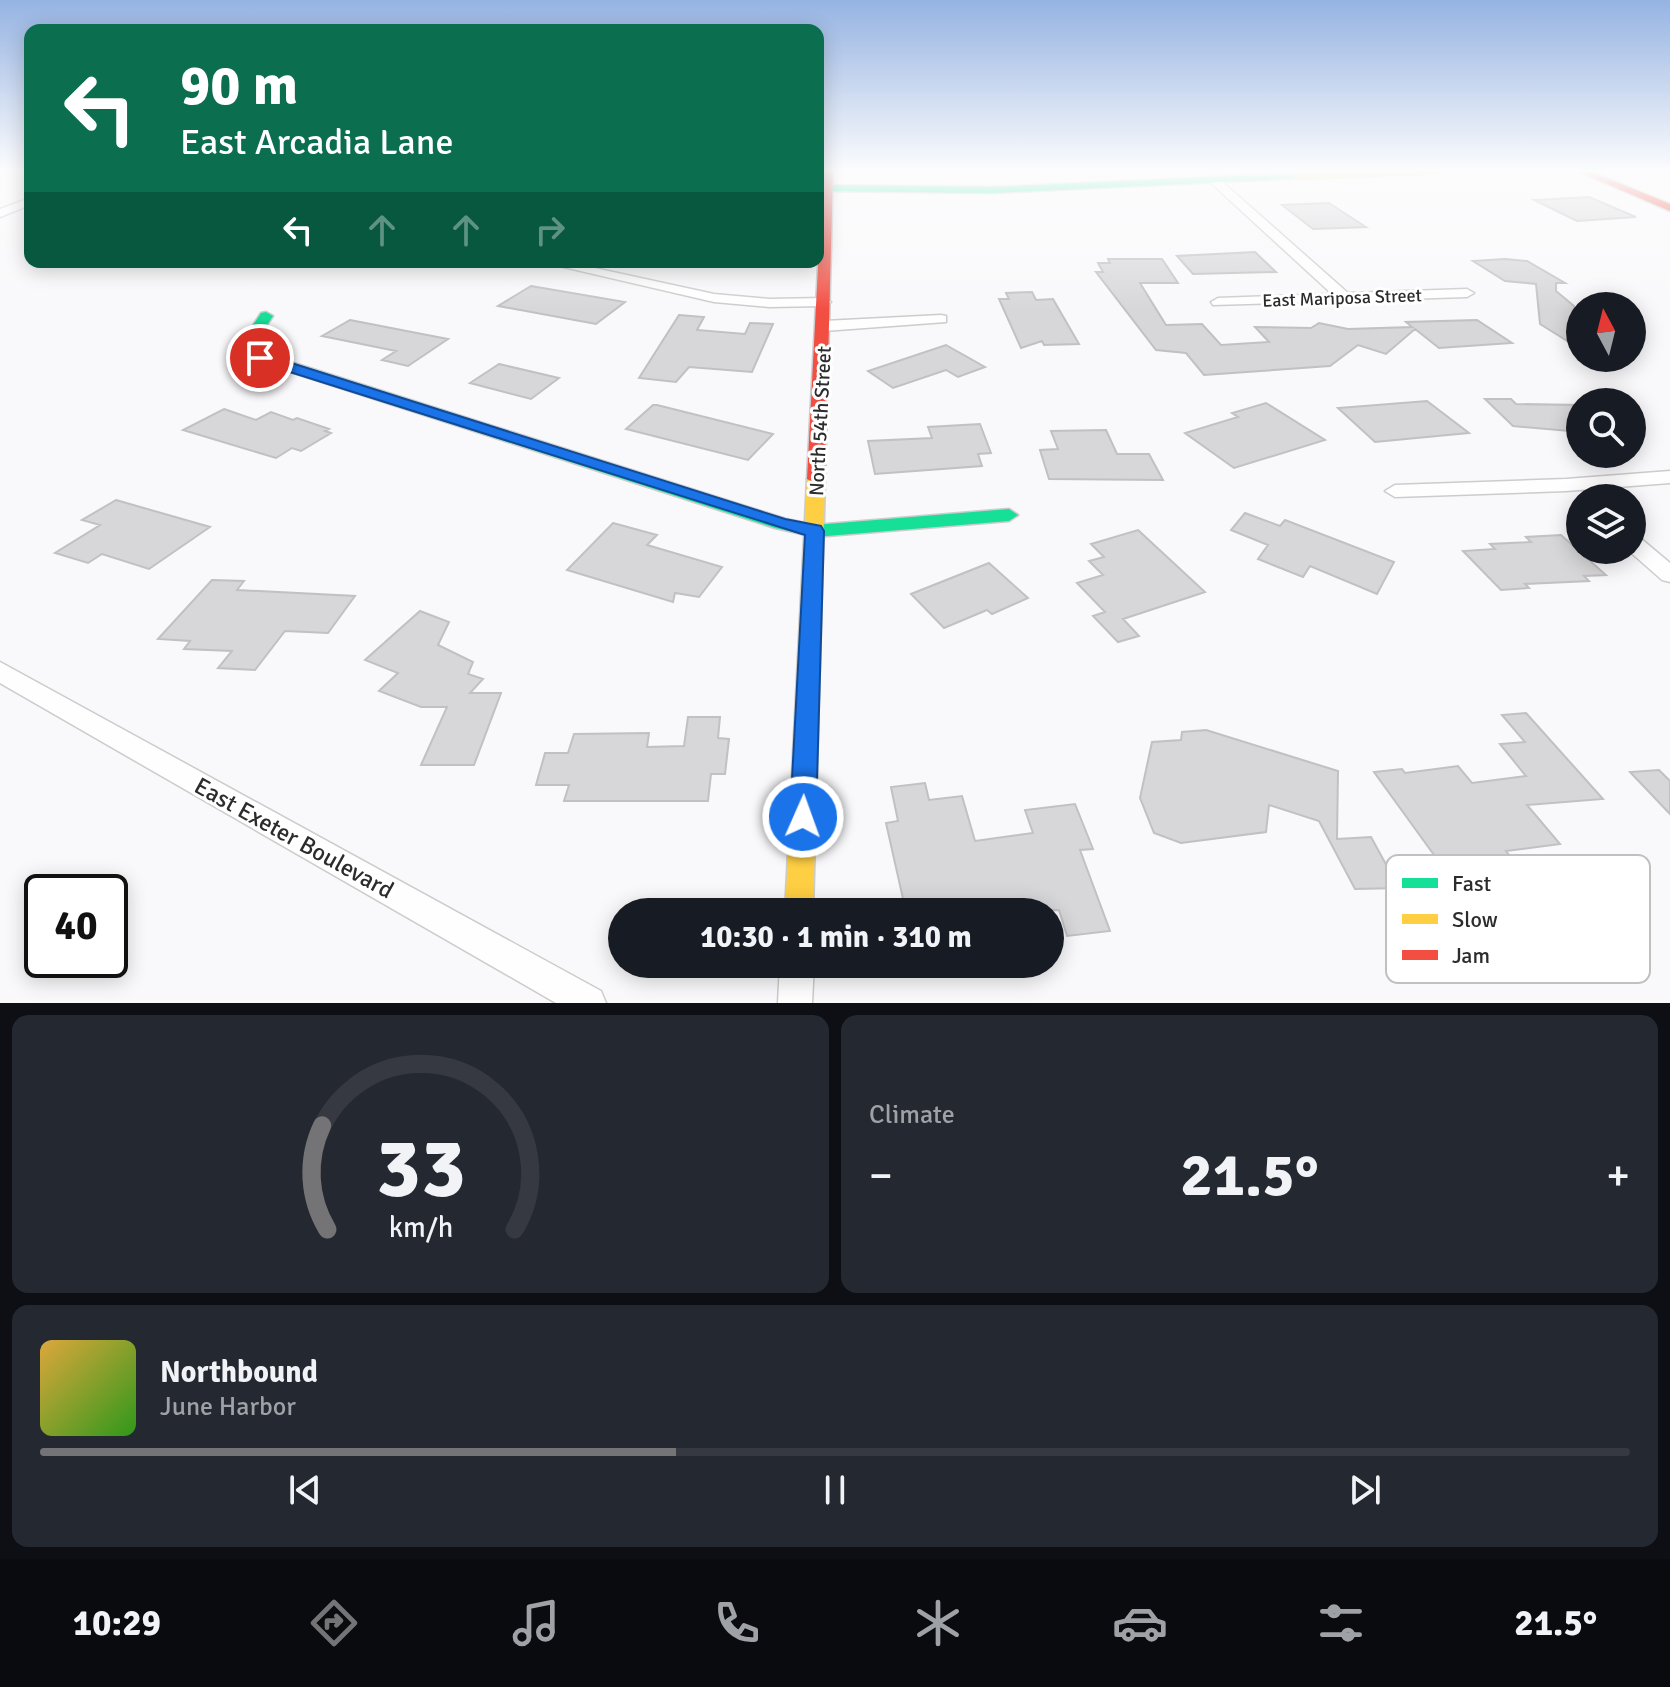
<!DOCTYPE html>
<meta charset="utf-8">
<style>
body{margin:0;font-family:Signika,sans-serif;background:#242831;color:#f1f3f6;height:100vh;display:flex;flex-direction:column;font-size:30px;white-space:nowrap}
*{box-sizing:border-box;margin:0}
p{font-size:26px;color:#9ea1a6}
.icon{flex:none;width:44px;height:44px;fill:none;stroke:currentColor;stroke-width:2;stroke-linecap:round;stroke-linejoin:round}
.map{position:relative;height:1003px;overflow:hidden}
.side{display:flex;flex-direction:column;gap:12px;padding:12px;background:#0d0f14;flex:1}
.side>*{flex:none}
.top-card{position:absolute;left:24px;top:24px;width:800px;height:244px;border-radius:16px;box-shadow:0 4px 20px #0003;background:#0b6e4f;color:#fff;overflow:hidden}
.needle{width:52px;rotate:353deg}
.tools{position:absolute;left:1566px;top:292px;display:grid;gap:16px}
.tools a{display:grid;place-items:center;width:80px;height:80px;border-radius:50%;background:#171b24;box-shadow:0 4px 20px #0003;font-size:40px}
.speed{position:absolute;left:24px;top:874px;display:flex;gap:16px;font-size:40px;font-weight:700;text-align:center}
.speed>*{display:grid;place-content:center;width:104px;height:104px;border-radius:50%;background:#171b24;box-shadow:0 4px 20px #0003;line-height:1}
.speed .limit{border:4px solid #111;border-radius:12px;background:#fff;color:#111}
.pin{position:absolute;display:grid;place-items:center;width:68px;height:68px;color:#fff;margin:-34px;border:4px solid #fff;border-radius:50%;box-shadow:0 2px 8px #0007}
.me{position:absolute;width:88px;margin:-44px;rotate:2deg;stroke-linejoin:round;filter:drop-shadow(0 0 6px #0008)}
.turn{display:flex;align-items:center;gap:28px;height:168px;padding:0 24px;font-size:36px}
.turn .icon{width:104px;height:104px;stroke-width:2.5}
.turn b{display:block;font-size:56px;line-height:68px}
.lanes{display:flex;align-items:center;height:76px;padding:0 24px;background:#0003;justify-content:center;gap:40px;direction:ltr}
.lanes .off{opacity:.35}
.big{font-size:60px;font-weight:700;line-height:1.1}
.side .tile{flex:1;display:flex;flex-direction:column;justify-content:center;gap:12px;min-width:0;padding:0 28px;border-radius:16px;background:#242831}
.side .dial{align-items:center;gap:0}
.dial svg{height:208px;overflow:visible;fill:none;stroke:#363941;stroke-width:7;stroke-linecap:round;text-anchor:middle}
.dial text{fill:#f1f3f6;stroke:none}
.song{display:flex;align-items:center;gap:24px}
.cover{width:96px;height:96px;border-radius:12px;background:linear-gradient(135deg,hsl(40 70% 55%),hsl(110 70% 35%))}
.played{height:8px;border-radius:4px;background:linear-gradient(90deg,#747375 40%,#363941 40%)}
.keys{display:flex;justify-content:space-around;direction:ltr}
.heat{display:flex;justify-content:space-between;align-items:center;font-size:44px;direction:ltr}
.side .tiles{flex:1;display:grid;gap:12px;grid-template-columns:1fr 1fr}
.tile:last-child{grid-column:span 2}
.trip{position:absolute;left:608px;top:898px;width:456px;height:80px;border-radius:40px;background:#171b24;box-shadow:0 4px 20px #0003;font-weight:700;line-height:80px;text-align:center}
.tabs{display:flex;height:128px;justify-content:space-around;align-items:center;background:#090b0e;color:#9ea1a6}
.tabs .icon{width:56px;height:56px}
.tabs .selected{color:#747375}
.tabs b{font-size:36px;color:#f1f3f6}
.map>svg:first-child{display:block}
.building{fill:#d7d6d8;stroke:#c1c0c2;stroke-width:2}
.lines{fill:none;stroke-linecap:round;stroke-linejoin:round}
.street-casing{stroke:#cccccd;stroke-width:3}
.fast-casing{stroke:#cccccd;stroke-width:3}
.slow-casing{stroke:#cccccd;stroke-width:3}
.jam-casing{stroke:#cccccd;stroke-width:3}
.street{fill:#fefefe;fill-rule:evenodd}
.fast{fill:#16e098;fill-rule:evenodd}
.slow{fill:#ffcf43;fill-rule:evenodd}
.jam{fill:#f24e42;fill-rule:evenodd}
.route{fill:#1a73e8;stroke:#114b97;stroke-width:2}
.labels{text-anchor:middle;stroke-width:6;stroke-linejoin:round;paint-order:stroke}
.far-street-label{font-size:18px;fill:#2c2c2d;stroke:#fff}
.street-label{font-size:20px;fill:#2c2c2d;stroke:#fff}
.near-street-label{font-size:24px;fill:#2c2c2d;stroke:#fff}
.key{fill:#fff;stroke:#c0c0c0;stroke-width:2}
.key-label{font-size:22px;fill:#2c2c2d}
</style>
<div class="map">
<svg width="1670" height="1003" viewBox="0 0 1670 1003">
<rect width="100%" height="100%" fill="#f9f8fa"/>
<!-- building -->
<path class="building" d="M1589 197 1636 217 1577 221 1534 200Z
M1329 203 1366 227 1313 229 1282 205Z
M1255 252 1276 272 1193 274 1177 256Z
M1108 259H1162L1178 283H1140L1166 325 1202 324 1221 345 1269 342 1255 327 1311 328 1319 323 1348 329 1412 327 1406 322 1477 320 1512 343 1439 348 1415 329 1386 354 1358 345 1330 366 1204 375 1186 353 1156 350 1096 272H1103L1098 263H1110Z
M1505 259 1527 261 1565 283H1556V291L1574 306 1575 311 1580 312V349L1540 324 1536 284 1505 281 1473 261Z
M531 286 625 302 596 324 498 306Z
M1032 292 1036 300 1053 299 1079 344 1044 345 1042 341 1021 348 999 299H1009L1006 293Z
M679 315 704 317 697 330 745 334 750 323 773 324 752 372 689 367 676 382 639 378Z
M350 320 448 339 408 366 382 360 396 351 322 336Z
M946 345 985 367 958 377 946 370 893 388 868 371Z
M499 364 559 378 531 399 470 383Z
M1485 399H1511L1516 404 1580 405V432L1513 426Z
M1427 401 1469 433 1375 442 1338 408Z
M1266 403 1325 440 1234 468 1185 433 1238 417 1232 413Z
M653 405H657L773 434 748 460 626 429Z
M224 409 256 420 271 412 293 420 297 418 329 429 325 431 331 433 301 451 292 448 276 458 183 430Z
M980 424 991 453 978 454 982 466 875 474 868 441 932 438 928 427Z
M1106 430 1117 454H1149L1163 480 1049 479 1040 450 1058 449 1051 431Z
M116 500 210 527 149 569 102 554 88 563 55 553 100 525 82 520Z
M1245 513 1280 526 1285 520 1394 562 1377 594 1310 566 1303 577 1258 559 1268 545 1231 530Z
M613 523 657 535 647 545 722 567 699 597 675 593 673 602 567 570Z
M1138 530 1205 592 1123 619 1139 636 1118 642 1093 616 1105 612 1077 583 1103 575 1089 561 1104 557 1091 544Z
M1561 535 1606 575 1584 576 1589 581 1525 584 1529 588 1501 590 1463 551 1495 549 1490 544 1531 542 1526 537Z
M989 563 1028 598 992 614 987 610 944 628 911 594Z
M212 580 244 581 237 590 355 596 328 633 285 631 255 670 218 668 232 651 184 649 190 641 158 639Z
M420 611 449 622 438 645 473 662 468 674 483 679 470 693H501L474 765H421L447 707H421L379 691 398 673 365 660Z
M1526 713 1603 799 1527 805 1560 844 1506 851 1533 885 1507 888 1498 877 1455 884 1374 772 1402 769 1405 773 1458 766 1472 783 1526 776 1500 744 1525 742 1502 715Z
M688 717H720L718 738 729 739 725 774H711L708 801H564L569 785H536L545 753H568L574 734 649 733 647 747 684 746Z
M1206 730 1338 771 1337 839 1371 837 1399 888 1355 889 1319 821 1269 805 1266 832 1181 843 1154 833 1140 798 1152 742 1181 740 1182 732Z
M1659 770 1670 781V814L1630 772Z
M925 783 929 800 962 796 975 841 1033 833 1025 810 1075 804 1093 849 1080 850 1110 931 1067 936 1059 910 906 912 886 823 898 821 891 787Z"/>
<g class="lines">
<!-- street casing -->
<g class="street-casing">
<path id="street" d="M1211 179H1219L1348 293 1467 289 1474 293 1467 297 1213 305 1211 302 1218 298 1332 294 1211 183Z
M30 198V205L0 217V209Z
M542 262H567L714 294 769 299 824 298 831 302 824 306 769 307 714 302Z
M941 315 946 316V322L824 331 816 326 824 321Z
M1670 471V483L1566 491 1395 497 1385 491 1395 485 1566 479Z
M1632 535 1639 537 1670 563V582L1662 580 1628 550H1632Z
M0 662 601 991 606 1003H556L0 683Z
M780 964H814L812 1003H778Z"/>
</g>
<!-- fast casing -->
<g class="fast-casing">
<path id="fast" d="M1298 173 1303 176 1301 178 994 193 818 191V185L994 187Z
M266 312 273 316 254 345 256 351 786 519 815 525 1009 509 1018 515 1009 521 815 537 775 528 244 357 240 345 261 313Z"/>
</g>
<!-- slow casing -->
<g class="slow-casing">
<path id="slow" d="M1384 170H1446L1441 173 1298 179 1293 176 1298 173Z
M816 474 825 479 813 912H785L807 479Z"/>
</g>
<!-- jam casing -->
<g class="jam-casing">
<path id="jam" d="M823 170H833L825 479 816 484 807 479Z
M1575 170H1587L1670 204V211Z"/>
</g>
<!-- street -->
<use href="#street" class="street"/>
<!-- fast -->
<use href="#fast" class="fast"/>
<!-- slow -->
<use href="#slow" class="slow"/>
<!-- jam -->
<use href="#jam" class="jam"/>
</g>
<!-- sky -->
<linearGradient id="sky" x2="0" y2="1"><stop stop-color="#95b3e2"/><stop offset="0.55" stop-color="#fcfcfd"/><stop offset="1" stop-color="#fcfcfd" stop-opacity="0"/></linearGradient>
<rect width="1670" height="310" fill="url(#sky)"/>
<!-- route -->
<path class="route" d="M255 355H266L785 519 821 526 824 531 816 817 812 825 803 828 793 825 790 817 805 535 255 361Z"/>
<g class="labels">
<!-- far-street labels -->
<g class="far-street-label">
<text transform="translate(1342 298) rotate(-2)" y="6">East Mariposa Street</text>
</g>
<!-- street labels -->
<g class="street-label">
<text transform="translate(820 421) rotate(-87)" y="7">North 54th Street</text>
</g>
<!-- near-street labels -->
<g class="near-street-label">
<text transform="translate(294 838) rotate(29)" y="8">East Exeter Boulevard</text>
</g>
</g>
<!-- legend -->
<rect x="1386" y="855" width="264" height="128" rx="12" class="key"/>
<rect x="1402" y="878" width="36" height="10" fill="#16e098"/>
<rect x="1402" y="914" width="36" height="10" fill="#ffcf43"/>
<rect x="1402" y="950" width="36" height="10" fill="#f24e42"/>
<g class="key-label">
<text x="1452" y="891">Fast</text>
<text x="1452" y="927">Slow</text>
<text x="1452" y="963">Jam</text>
</g>
</svg>
<div class="tools">
<a><svg class="needle" viewBox="-14 -14 28 28"><path d="M0-13l5 13h-10z" fill="#e53935"/><path d="M0 13l5-13h-10z" fill="#9ea1a6"/></svg></a>
<a><svg class="icon" aria-label="search" viewBox="0 0 24 24"><circle cx="10" cy="10" r="6"/><path d="M15 15l6 6"/></svg></a>
<a><svg class="icon" aria-label="layers" viewBox="0 0 24 24"><path d="M12 4l9 5-9 5-9-5zM3 14l9 5 9-5"/></svg></a>
</div>
<div class="speed"><div class="limit">40</div></div>
<div class="pin" style="left:260px;top:358px;background:#d93025"><svg class="icon" aria-label="arrive" viewBox="0 0 24 24"><path d="M6 21V4h12l-3 4 3 4H6"/></svg></div>
<svg class="me" style="left:803px;top:817px" viewBox="-20 -20 40 40"><circle r="17" fill="#1a73e8" stroke="#fff" stroke-width="3"/><path d="M0-11L8 9 0 5-8 9z" fill="#fff"/></svg>
<div class="trip">10:30 · 1 min · 310 m</div>
<div class="top-card">
<div class="turn"><svg class="icon" aria-label="left" viewBox="0 0 24 24"><path d="M17 20v-9H6M10 6l-5 5 5 5"/></svg><div><b>90 m</b>East Arcadia Lane</div></div>
<div class="lanes"><svg class="icon" aria-label="left" viewBox="0 0 24 24"><path d="M17 20v-9H6M10 6l-5 5 5 5"/></svg><svg class="icon off" aria-label="ahead" viewBox="0 0 24 24"><path d="M12 20V5M6 11l6-6 6 6"/></svg><svg class="icon off" aria-label="ahead" viewBox="0 0 24 24"><path d="M12 20V5M6 11l6-6 6 6"/></svg><svg class="icon off" aria-label="right" viewBox="0 0 24 24"><path d="M7 20v-9h11M14 6l5 5-5 5"/></svg></div>
</div>
</div>
<section class="side">
<div class="tiles">
<div class="tile dial"><svg viewBox="0 0 100 80">
<path d="M14 69A42 42 0 1 1 86 69"/>
<path d="M14 69A42 42 0 0 1 12 29" stroke="#747375"/>
<text x="50" y="56" font-size="32" font-weight="700">33</text>
<text x="50" y="72" font-size="11">km/h</text>
</svg></div>
<div class="tile"><p>Climate</p>
<div class="heat"><a>−</a><b class="big">21.5°</b><a>+</a></div>
</div>
<div class="tile">
<div class="song"><i class="cover"></i><div><b>Northbound</b><p>June Harbor</p></div></div>
<div class="played"></div>
<div class="keys"><svg class="icon" aria-label="previous" viewBox="0 0 24 24"><path d="M18 5L8 12l10 7zM5 5v14"/></svg><svg class="icon" aria-label="pause" viewBox="0 0 24 24"><path d="M8 5v14M16 5v14"/></svg><svg class="icon" aria-label="next" viewBox="0 0 24 24"><path d="M6 5l10 7-10 7zM19 5v14"/></svg></div>
</div>
</div>
</section>
<nav class="tabs">
<b>10:29</b>
<svg class="icon selected" aria-label="directions" viewBox="0 0 24 24"><path d="M12 3l9 9-9 9-9-9zM9 14v-3h6M13 9l2 2-2 2"/></svg>
<svg class="icon" aria-label="music" viewBox="0 0 24 24"><path d="M9 18V5l10-2v13"/><circle cx="6" cy="18" r="3"/><circle cx="16" cy="16" r="3"/></svg>
<svg class="icon" aria-label="phone" viewBox="0 0 24 24"><path d="M5 4h4l2 5-3 2q2 4 5 5l2-3 5 2v4C11 20 4 13 5 4z"/></svg>
<svg class="icon" aria-label="climate" viewBox="0 0 24 24"><path d="M12 3v18M4 7l16 10M4 17L20 7"/></svg>
<svg class="icon" aria-label="car" viewBox="0 0 24 24"><path d="M5 17H2v-5l4-1 3-4h7l3 4 3 1v5h-3M9 17h6M6 11h13"/><circle cx="7" cy="17" r="2"/><circle cx="17" cy="17" r="2"/></svg>
<svg class="icon" aria-label="filters" viewBox="0 0 24 24"><path d="M4 7h16M4 17h16"/><circle cx="9" cy="7" r="2"/><circle cx="15" cy="17" r="2"/></svg>
<b>21.5°</b>
</nav>
